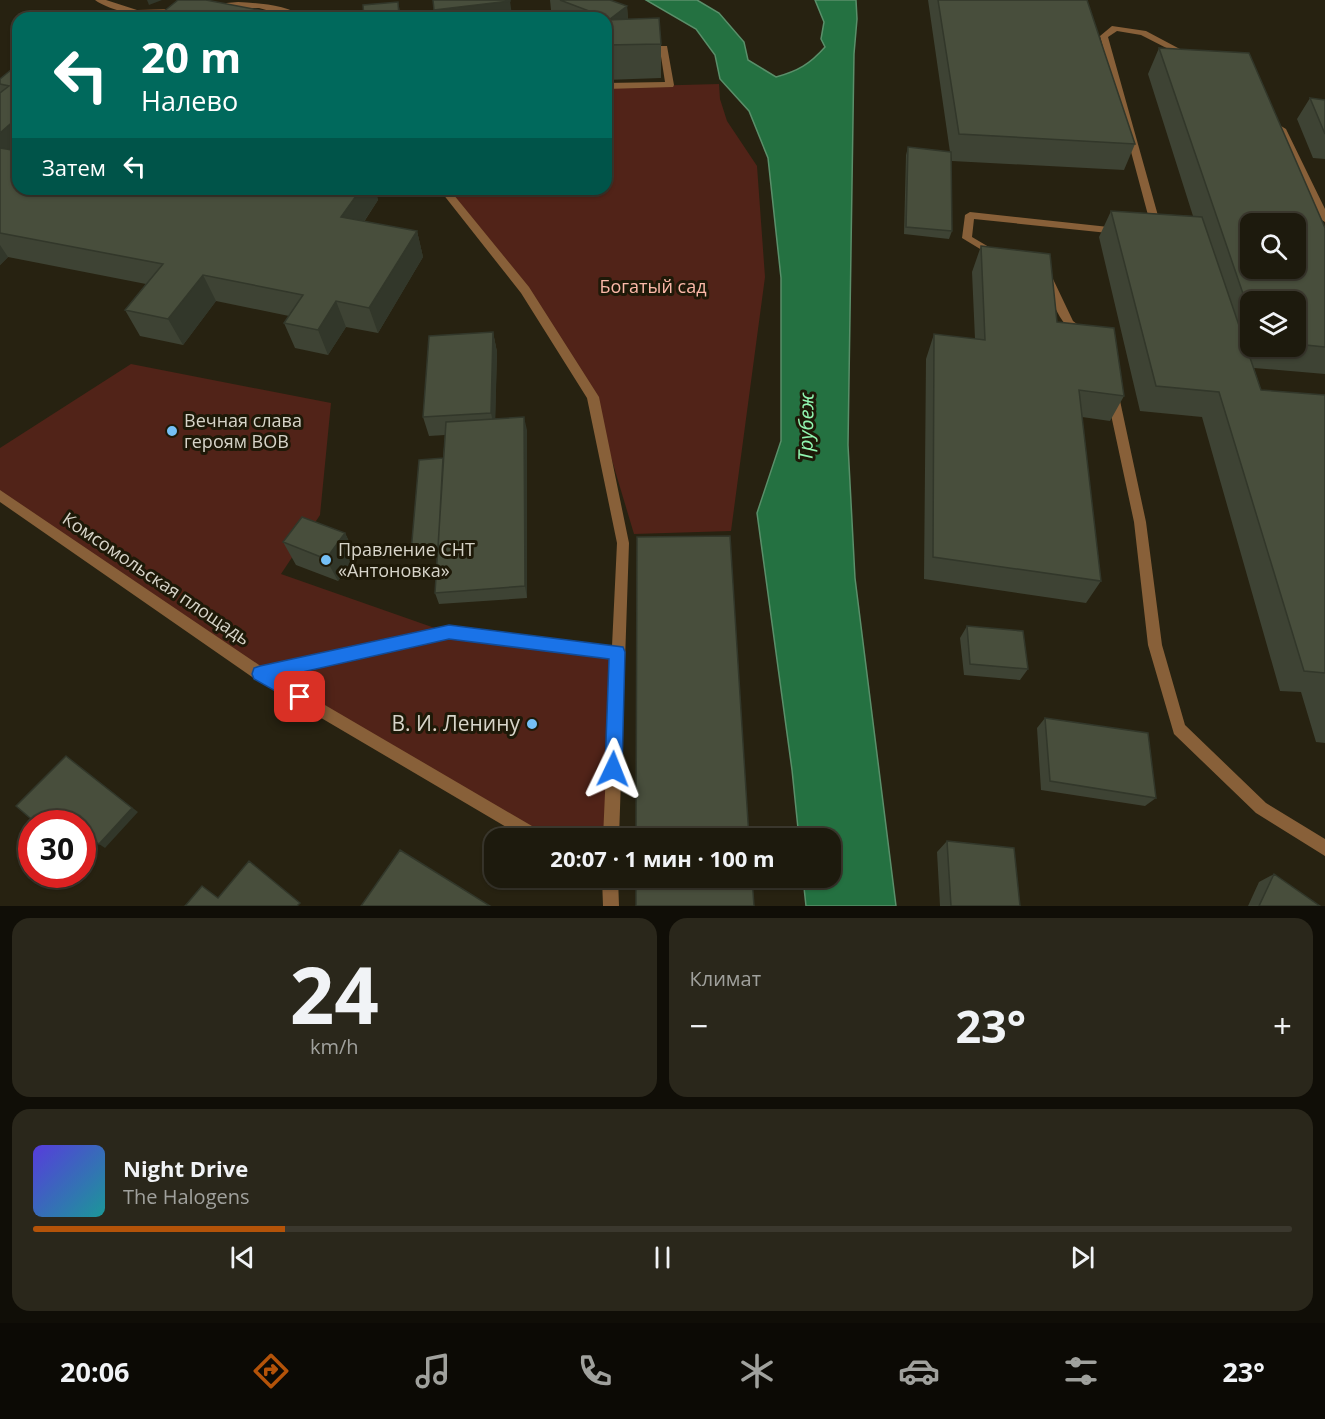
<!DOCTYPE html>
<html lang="ru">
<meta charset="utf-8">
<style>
body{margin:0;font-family:"Open Sans",sans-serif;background:#2a271b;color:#f1f3f6;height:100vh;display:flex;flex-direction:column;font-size:22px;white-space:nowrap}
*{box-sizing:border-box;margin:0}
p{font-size:20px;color:#a0a19d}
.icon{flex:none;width:33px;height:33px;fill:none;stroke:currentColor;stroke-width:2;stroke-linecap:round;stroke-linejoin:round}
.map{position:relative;height:906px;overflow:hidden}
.details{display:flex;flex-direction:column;gap:12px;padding:12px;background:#100e07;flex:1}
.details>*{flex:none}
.hud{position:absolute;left:12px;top:12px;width:600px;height:183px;border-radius:18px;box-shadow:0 2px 4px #0004,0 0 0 2px #3b382e;background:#00695c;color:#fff;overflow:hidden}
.tools{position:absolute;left:1240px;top:213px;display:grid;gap:12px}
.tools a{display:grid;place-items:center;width:66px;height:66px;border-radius:12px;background:#1d1a0d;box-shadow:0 2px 4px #0004,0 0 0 2px #3b382e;font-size:30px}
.speed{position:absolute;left:18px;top:810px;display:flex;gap:12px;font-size:30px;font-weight:700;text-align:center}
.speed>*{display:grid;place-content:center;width:78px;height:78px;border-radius:50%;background:#1d1a0d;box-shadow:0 2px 4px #0004,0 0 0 2px #3b382e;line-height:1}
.speed .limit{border:9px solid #d22;background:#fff;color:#111}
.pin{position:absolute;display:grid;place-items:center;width:51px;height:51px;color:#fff;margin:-26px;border-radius:12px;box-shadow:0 3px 9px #0006}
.me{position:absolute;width:66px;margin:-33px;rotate:2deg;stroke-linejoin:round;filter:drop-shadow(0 0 4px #0008)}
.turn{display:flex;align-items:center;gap:21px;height:126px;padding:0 30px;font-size:27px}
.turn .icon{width:78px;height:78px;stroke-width:2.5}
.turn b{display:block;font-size:42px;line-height:51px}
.then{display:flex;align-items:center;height:57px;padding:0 30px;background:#0003;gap:12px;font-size:22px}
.big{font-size:45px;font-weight:700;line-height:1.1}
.details .card{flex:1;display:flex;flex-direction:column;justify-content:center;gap:9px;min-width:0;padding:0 21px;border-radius:18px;background:#2a271b}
.details .dial{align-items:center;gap:0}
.dial b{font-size:78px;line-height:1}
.song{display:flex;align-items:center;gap:18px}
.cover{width:72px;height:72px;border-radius:9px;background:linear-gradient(135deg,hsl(250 70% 55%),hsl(180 70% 35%))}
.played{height:6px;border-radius:3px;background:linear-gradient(90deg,#b45309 20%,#3b382e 20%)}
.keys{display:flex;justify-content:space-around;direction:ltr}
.heat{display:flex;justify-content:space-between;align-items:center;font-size:33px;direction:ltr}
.details .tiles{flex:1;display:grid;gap:12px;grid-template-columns:1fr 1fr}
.card:last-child{grid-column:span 2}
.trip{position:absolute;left:484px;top:828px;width:357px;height:60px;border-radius:18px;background:#1d1a0d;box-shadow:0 2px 4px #0004,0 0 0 2px #3b382e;font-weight:700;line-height:60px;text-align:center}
.tab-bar{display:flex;height:96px;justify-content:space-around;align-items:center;background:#0c0a05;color:#a0a19d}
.tab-bar .icon{width:42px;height:42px}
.tab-bar .active{color:#b45309}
.tab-bar b{font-size:27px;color:#f1f3f6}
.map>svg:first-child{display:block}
.green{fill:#512318}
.water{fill:#247141;stroke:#5a8f6a;stroke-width:1.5}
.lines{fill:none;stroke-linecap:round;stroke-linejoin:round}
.lane{fill:#886039;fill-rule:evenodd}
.street{fill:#886039;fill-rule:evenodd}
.wall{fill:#3e4334;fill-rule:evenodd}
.shaded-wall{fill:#32372a}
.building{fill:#484e3c;stroke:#32372a;stroke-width:1.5;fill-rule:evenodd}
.route{fill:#1a73e8;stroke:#114b97;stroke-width:1.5}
.poi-dot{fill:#75c0f6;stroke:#1e1908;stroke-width:2}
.labels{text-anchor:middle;stroke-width:6;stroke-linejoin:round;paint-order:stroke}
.park-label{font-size:18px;fill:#fcb9a9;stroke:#1e1908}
.poi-label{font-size:18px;fill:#d7d4c9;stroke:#1e1908;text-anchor:start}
.street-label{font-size:18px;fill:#d7d4c9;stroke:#1e1908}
.water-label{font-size:20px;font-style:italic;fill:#91f6b0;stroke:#1e1908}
.near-poi-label{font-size:21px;fill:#d7d4c9;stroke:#1e1908;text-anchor:end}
</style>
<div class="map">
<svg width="1325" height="906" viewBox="0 0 1325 906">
<rect width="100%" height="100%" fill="#272211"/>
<!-- green -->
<path class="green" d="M719 84 720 99 727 121 757 166 765 277 731 531 634 534 593 397 526 290 444 189H606V87Z
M131 364 331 403 320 515 281 574 449 633 617 653 610 838H540L260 672 0 494V448Z"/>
<!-- water -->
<path class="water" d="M646 0H697L719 13 744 42 748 60 776 77C798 71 810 64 825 47L821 39 824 22 815 0H856L857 19 854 54 848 445 855 578 896 906H806L803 878H831V838H799L792 770 757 513 781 441V278L768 158 749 111 720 79 715 55 696 29Z"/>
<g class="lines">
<!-- lane -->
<path class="lane" d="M1112 26 1146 31 1193 56 1186 58 1141 35 1117 31 1108 37 1162 230 1157 233 1152 230 1100 36Z
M643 46H667L674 85 673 87 606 89V83L665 82 660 50H646L642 48Z
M1281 126 1286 129 1325 209V222L1320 219 1276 129Z
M970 212 1118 228 1123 231 1118 234 974 219 972 237 999 253 1000 255 995 258 962 238 965 215Z
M1048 275 1053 279 1073 321 1086 331 1085 334C1063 338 1050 295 1043 279Z
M1113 392 1119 396 1146 522 1162 645 1185 725 1266 803 1325 839V856L1256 813 1174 734 1148 645 1134 522 1107 396Z"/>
<!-- street -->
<path class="street" d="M95 0H106L137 10 177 9 181 11C161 23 113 13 95 0Z
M238 2C260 3 288 5 306 18H295L259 8H215L211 6 215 4Z
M439 189H449L529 287 599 397 629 543 619 838H603L611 659 449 638 277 677 544 833 547 838H525L255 679 0 502V490L262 667 449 626 612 646 617 543 587 398 521 293Z
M602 878H618L619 906H603Z"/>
</g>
<!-- wall -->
<path class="wall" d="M550 0H610L627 6 628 19 661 44V78L606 80V18H572L551 10Z
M928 0H1087L1135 144 1124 170 952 161 951 155 952 231 949 239 904 234 906 155 908 147 950 152Z
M1159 48 1325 228V374L1254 368 1261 390 1325 395V743L1316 742 1301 692 1280 691 1202 417 1140 411 1099 237 1111 211 1193 216 1148 74ZM1251 302H1296V346H1251Z
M18 64V189H375L378 200 364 222 417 231 423 257 378 333 346 327 328 355 295 348 284 323 289 316 216 301 183 345 140 336 125 310 146 284 8 257 0 265V79Z
M1310 98 1325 100V159L1313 158 1297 119Z
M981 246 1057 322 1124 396 1110 421 1082 417 1101 581 1086 603 924 579 926 359 934 334 975 339 972 272Z
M493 332 497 352 495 418 527 430V598L439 604 435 593 437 557 414 559 411 552 443 458 445 435 429 436 423 417Z
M345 533 356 556 338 581 296 565 283 542Z
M967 626 1028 669 1020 680 964 675 960 638Z
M1045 718 1156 798 1145 806 1041 790 1037 728Z
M947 841 1020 906H940L937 852Z
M1274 874 1320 906H1248L1259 882Z"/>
<!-- shaded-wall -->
<path class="shaded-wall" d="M147 0H162L149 5Z
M510 1 512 15 484 18H436L434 10Z
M398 2 401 15V18H399Z
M627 6 628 20 610 19Z
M18 117V158L0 166V133Z
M361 189H375L378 200 349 244 341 217Z
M417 231 423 257 378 333 369 308Z
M0 245 8 257 0 265Z
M203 275 216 301 183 345 168 319Z
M336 301 346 327 328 355 318 330Z
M493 332 497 352 495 432 491 413Z
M524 417 527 430V598L525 586Z
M345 533 356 556 338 581 326 559Z
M66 756 138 812 105 848 99 844Z
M82 831 89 835 82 842Z"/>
<!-- building -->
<path class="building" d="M178 0H206L301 18H167L158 16Z
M433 0H510V1L434 10Z
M560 0H610L627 6 610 19Z
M938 0H1087L1135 144 959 134Z
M398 2 399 17 364 18 363 5Z
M659 18 661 44 606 45V20Z
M1159 48 1249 53 1325 228V347L1296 344V302H1251V317ZM1251 224H1296V268H1251Z
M18 64V117L0 133V93L9 86 0 84V79Z
M1310 98 1325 100V134Z
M908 147 951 152 952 231 906 227Z
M0 148 18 151V189H361L341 217 417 231 369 308 336 301 318 330 284 323 303 295 203 275 168 319 125 310 163 264 0 233Z
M1111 211 1202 217 1261 390 1325 395V673L1304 671 1219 392 1156 386Z
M981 246 1050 254 1057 322 1114 328 1124 396 1079 390 1101 581 933 557 934 334 985 340Z
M493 332 491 413 423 417 429 336Z
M524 417 525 586 435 593 446 422Z
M443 458 438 550 411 552 419 460Z
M302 517 345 533 326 559 283 542Z
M730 536 749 838H636L637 537Z
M967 626 1023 631 1028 669 970 664Z
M1045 718 1148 733 1156 798 1050 781Z
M66 756 132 808 99 844 82 831V824H37L16 806Z
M947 841 1014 848 1020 906H951Z
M400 850 490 906H361Z
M249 861 300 903 297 906H185L202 886 218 898Z
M1274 874 1320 906H1259Z
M636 878H752L754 906H636Z"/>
<!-- route -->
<path class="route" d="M449 625 623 647 625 652 622 769 619 775 613 777 607 775 605 769 609 659 449 639 280 677 306 692 308 697 306 702 300 705 254 679 252 674 254 668 260 666Z"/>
<!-- markers -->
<g class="poi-dot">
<circle cx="172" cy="431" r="6"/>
<circle cx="326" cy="560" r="6"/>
<circle cx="532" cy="724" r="6"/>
</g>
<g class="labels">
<!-- park labels -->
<g class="park-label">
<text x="653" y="293">Богатый сад</text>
</g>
<!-- poi labels -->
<g class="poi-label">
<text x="184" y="427">Вечная слава<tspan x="184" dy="21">героям ВОВ</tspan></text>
<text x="338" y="556">Правление СНТ<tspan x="338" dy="21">«Антоновка»</tspan></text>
</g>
<!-- street labels -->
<g class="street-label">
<text transform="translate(156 579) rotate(34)" y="6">Комсомольская площадь</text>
</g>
<!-- water labels -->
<g class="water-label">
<text transform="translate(806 427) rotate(-89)" y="7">Трубеж</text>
</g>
<!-- near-poi labels -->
<g class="near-poi-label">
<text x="520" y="731">В. И. Ленину</text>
</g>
</g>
</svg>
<div class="tools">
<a><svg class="icon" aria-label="search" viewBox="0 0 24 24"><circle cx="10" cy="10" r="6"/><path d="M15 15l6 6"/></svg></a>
<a><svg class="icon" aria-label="layers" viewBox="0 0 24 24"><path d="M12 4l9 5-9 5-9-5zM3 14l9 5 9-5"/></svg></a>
</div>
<div class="speed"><div class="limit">30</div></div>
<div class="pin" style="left:300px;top:697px;background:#d93025"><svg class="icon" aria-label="arrive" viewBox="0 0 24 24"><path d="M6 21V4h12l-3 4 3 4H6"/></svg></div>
<svg class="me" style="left:613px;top:769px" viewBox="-20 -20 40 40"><path d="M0-17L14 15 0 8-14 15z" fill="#1a73e8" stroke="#fff" stroke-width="4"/></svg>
<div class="trip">20:07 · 1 мин · 100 m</div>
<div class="hud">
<div class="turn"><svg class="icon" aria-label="left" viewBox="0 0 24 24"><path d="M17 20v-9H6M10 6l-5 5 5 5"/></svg><div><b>20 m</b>Налево</div></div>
<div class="then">Затем<svg class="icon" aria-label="left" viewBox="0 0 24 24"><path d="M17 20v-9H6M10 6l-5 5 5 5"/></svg></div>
</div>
</div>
<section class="details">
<div class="tiles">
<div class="card dial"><b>24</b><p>km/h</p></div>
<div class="card"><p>Климат</p>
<div class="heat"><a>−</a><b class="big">23°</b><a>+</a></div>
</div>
<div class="card">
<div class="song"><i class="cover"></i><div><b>Night Drive</b><p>The Halogens</p></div></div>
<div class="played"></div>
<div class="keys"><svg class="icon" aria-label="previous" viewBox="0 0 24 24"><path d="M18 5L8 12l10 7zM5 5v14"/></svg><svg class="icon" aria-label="pause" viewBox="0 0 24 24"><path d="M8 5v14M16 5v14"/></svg><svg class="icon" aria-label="next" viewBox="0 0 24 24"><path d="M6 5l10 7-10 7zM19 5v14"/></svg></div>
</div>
</div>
</section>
<nav class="tab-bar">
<b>20:06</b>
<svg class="icon active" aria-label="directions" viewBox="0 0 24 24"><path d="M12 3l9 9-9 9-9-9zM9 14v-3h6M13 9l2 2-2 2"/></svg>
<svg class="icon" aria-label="music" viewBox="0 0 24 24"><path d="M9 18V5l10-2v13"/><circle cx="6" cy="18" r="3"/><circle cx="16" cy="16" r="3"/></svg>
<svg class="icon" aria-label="phone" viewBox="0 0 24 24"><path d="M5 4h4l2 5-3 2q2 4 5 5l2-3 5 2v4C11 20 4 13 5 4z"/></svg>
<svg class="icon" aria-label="climate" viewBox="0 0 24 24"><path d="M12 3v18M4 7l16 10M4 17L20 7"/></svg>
<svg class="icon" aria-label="car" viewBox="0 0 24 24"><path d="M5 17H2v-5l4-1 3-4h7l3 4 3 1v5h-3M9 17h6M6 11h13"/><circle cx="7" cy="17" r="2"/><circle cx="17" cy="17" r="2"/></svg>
<svg class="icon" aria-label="filters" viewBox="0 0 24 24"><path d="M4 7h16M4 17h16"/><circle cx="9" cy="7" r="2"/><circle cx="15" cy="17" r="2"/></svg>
<b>23°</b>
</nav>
